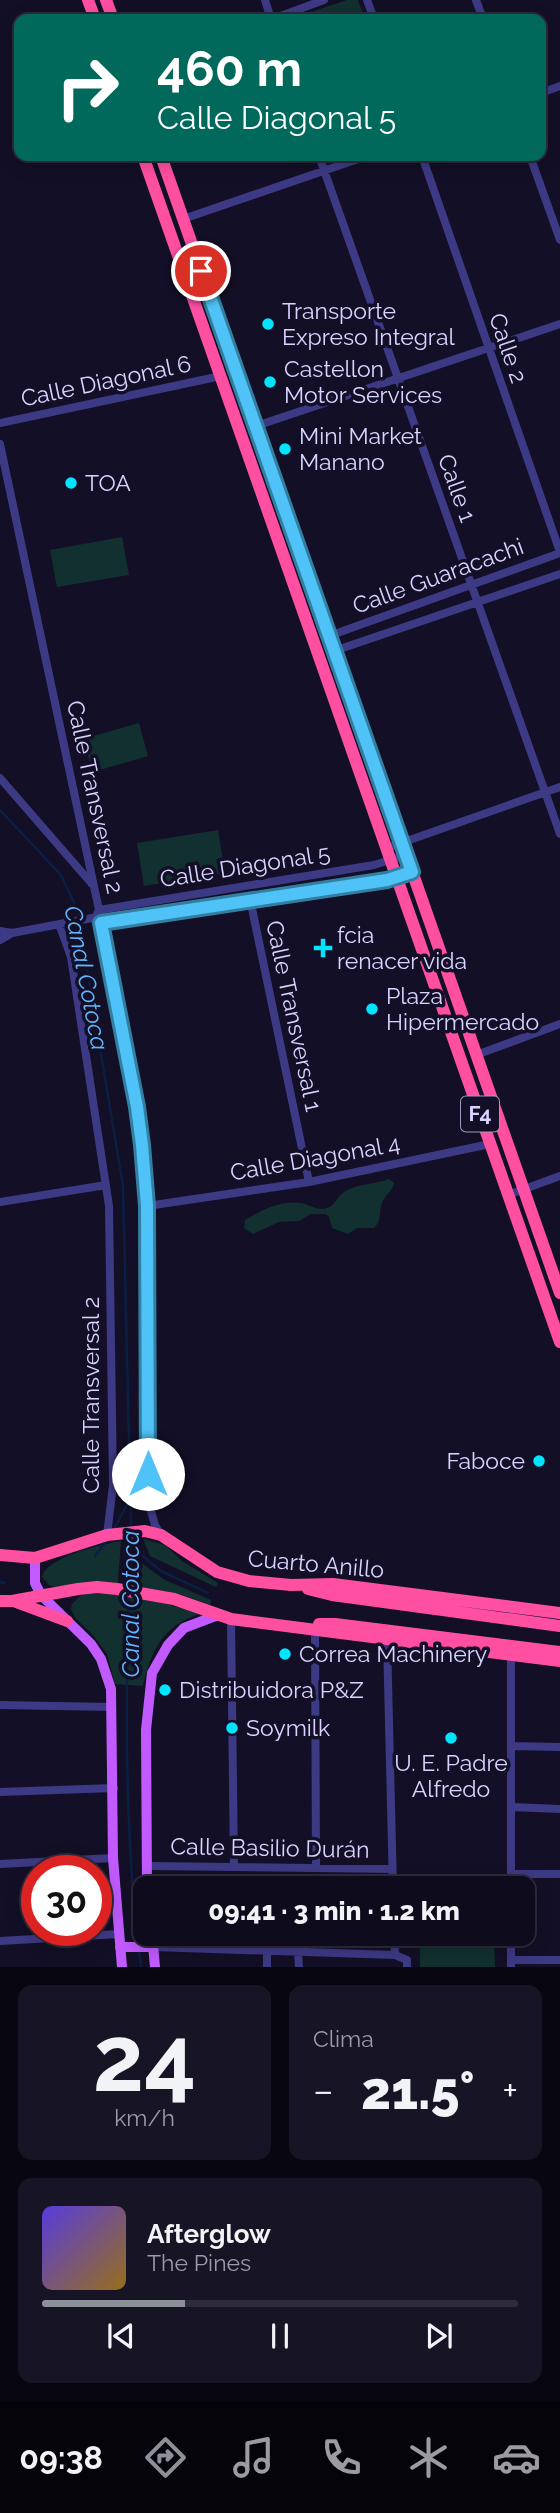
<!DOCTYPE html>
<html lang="es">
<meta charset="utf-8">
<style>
body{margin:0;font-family:Raleway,sans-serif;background:#171425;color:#f1f3f6;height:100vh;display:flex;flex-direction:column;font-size:26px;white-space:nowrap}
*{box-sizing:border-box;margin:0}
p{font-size:23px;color:#9b9ba3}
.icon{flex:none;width:38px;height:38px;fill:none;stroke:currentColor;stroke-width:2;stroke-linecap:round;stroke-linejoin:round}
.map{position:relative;height:1967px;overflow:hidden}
.side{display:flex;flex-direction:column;gap:18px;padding:18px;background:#08060f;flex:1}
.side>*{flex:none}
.guide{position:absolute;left:14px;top:14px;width:532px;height:147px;border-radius:14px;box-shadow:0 4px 18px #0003,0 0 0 2px #2e2b3b;background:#00695c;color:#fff;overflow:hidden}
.speed{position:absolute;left:21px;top:1855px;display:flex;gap:14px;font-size:35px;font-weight:700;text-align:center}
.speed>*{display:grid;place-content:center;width:91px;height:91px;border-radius:50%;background:#0e0b1c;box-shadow:0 4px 18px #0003,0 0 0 2px #2e2b3b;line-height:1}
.speed .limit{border:10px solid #d22;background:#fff;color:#111}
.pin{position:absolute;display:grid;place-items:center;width:60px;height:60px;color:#fff;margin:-30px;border:4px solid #fff;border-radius:50%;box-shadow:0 2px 7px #0007}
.me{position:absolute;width:77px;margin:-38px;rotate:0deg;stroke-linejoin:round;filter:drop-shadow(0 0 5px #0008)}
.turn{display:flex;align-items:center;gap:24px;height:147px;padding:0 28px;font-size:32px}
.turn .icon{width:91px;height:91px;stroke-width:2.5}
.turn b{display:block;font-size:49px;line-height:60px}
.big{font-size:52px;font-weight:800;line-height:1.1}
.side .widget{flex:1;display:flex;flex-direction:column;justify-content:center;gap:10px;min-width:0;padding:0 24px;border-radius:14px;background:#171425}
.side .dial{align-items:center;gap:0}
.dial b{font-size:91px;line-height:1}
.song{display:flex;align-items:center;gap:21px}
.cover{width:84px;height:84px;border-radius:10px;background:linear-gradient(135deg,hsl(250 70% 55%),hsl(40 70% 35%))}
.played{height:7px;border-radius:4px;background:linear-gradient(90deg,#8c9099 30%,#2e2b3b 30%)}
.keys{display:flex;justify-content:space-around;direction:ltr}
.heat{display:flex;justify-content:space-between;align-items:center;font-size:38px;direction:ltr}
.side .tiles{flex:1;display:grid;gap:18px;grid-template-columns:1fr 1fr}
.widget:last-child{grid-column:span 2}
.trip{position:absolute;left:133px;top:1876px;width:402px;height:70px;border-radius:14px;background:#0e0b1c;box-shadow:0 4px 18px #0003,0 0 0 2px #2e2b3b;font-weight:800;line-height:70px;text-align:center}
.menu{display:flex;height:112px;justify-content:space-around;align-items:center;background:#06040b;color:#9b9ba3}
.menu .icon{width:49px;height:49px}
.menu .on{color:#8c9099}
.menu b{font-size:32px;color:#f1f3f6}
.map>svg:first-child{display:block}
.green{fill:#12302f}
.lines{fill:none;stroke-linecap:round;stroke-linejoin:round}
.stream{stroke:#0a1f44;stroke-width:2.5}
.minor{stroke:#3d3a85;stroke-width:8}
.major{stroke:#c25bff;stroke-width:10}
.highway{stroke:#ff4fa3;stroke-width:12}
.route-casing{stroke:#337fa1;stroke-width:18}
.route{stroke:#4fc3f7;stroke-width:12}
.poi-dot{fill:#00e5ff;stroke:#130f26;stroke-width:2.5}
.labels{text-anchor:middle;stroke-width:7;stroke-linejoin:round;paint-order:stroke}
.shield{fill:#130f26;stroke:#9e99be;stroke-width:2}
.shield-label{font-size:21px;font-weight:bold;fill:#d9d4ff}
.poi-label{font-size:23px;fill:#d9d4ff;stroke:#130f26;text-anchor:start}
.street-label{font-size:23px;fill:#d9d4ff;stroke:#130f26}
.water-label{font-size:24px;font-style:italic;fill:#62b6ff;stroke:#130f26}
</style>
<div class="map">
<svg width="560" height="1967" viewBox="0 0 560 1967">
<rect width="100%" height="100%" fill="#130f26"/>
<!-- green -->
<path class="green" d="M347 0H358L365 19H290Z
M122 537 129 575 57 587 50 550Z
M139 723 148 756 93 772 83 739Z
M218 830 225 873 144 886 137 843Z
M389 1179 394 1183C392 1192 388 1192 384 1199 377 1209 384 1219 374 1228H357L348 1234 332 1228 329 1217 326 1214H311L299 1221 279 1222 253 1234 244 1228 245 1220C262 1210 280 1200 301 1203 310 1205 318 1211 327 1208 336 1205 336 1197 343 1193 356 1183 374 1185 389 1179Z
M143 1539 165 1545 182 1561 218 1583 216 1587 150 1556Z
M121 1541 118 1583 94 1582 55 1587 49 1585 42 1577C46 1557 103 1544 121 1541Z
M136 1559 165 1580 211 1600 210 1605 183 1595 136 1586Z
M87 1593C126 1594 164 1601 200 1614 163 1625 151 1651 143 1686L115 1684 107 1654 93 1635 75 1618 71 1609 72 1604 80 1596Z
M420 1934H494L495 1967H420Z"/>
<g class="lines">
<!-- stream -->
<path class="stream" d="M0 810 61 875 77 909 123 1186 131 1527
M113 1531 130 1499
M131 1546 161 1571 208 1593
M95 1556 108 1539
M0 1582 4 1583
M130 1586 131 1537
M129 1597C125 1711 125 1829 138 1943
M139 1949 141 1967"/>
<!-- minor -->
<path class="minor" d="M265 0 271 19
M367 0 374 19
M476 0 483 19
M272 19 324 0
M541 93 560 86
M319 156C398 382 479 608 560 834
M422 156 560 552
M530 156 560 240
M183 219 367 156
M0 423 221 376
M256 426 560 324
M0 444 99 910 137 1107 147 1206 148 1501 155 1525 161 1535
M329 636 560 553
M334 651 560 574
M0 778 92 884
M387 848 560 787
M250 899 309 1182
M97 914 99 910 374 865 406 855
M59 924 71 957 109 1206 113 1485 107 1535
M0 931 12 933 92 918 101 923 387 880 412 872
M0 940 12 933
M476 1055 560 1024
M508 1195 560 1176
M0 1202 106 1185
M147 1206 309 1182 490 1144
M231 1619 234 1867
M315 1630 316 1868
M387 1640 393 1888
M511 1655V1888
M0 1705 112 1707
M511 1746 560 1747
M0 1792 114 1788
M511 1807 560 1809
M0 1864 113 1858
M147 1866 392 1869
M511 1874H560
M394 1934 395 1955 407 1960V1967
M511 1934V1967
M0 1941 119 1934
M153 1947 395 1955
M267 1952V1967
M298 1953 299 1967
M511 1960H560"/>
<!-- major -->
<path class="major" d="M35 1558V1583L41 1595 91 1644 101 1659 111 1689 113 1858 122 1967
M147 1888 146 1730 152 1673 168 1645 184 1628 218 1615
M152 1934 155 1967
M120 1947H153"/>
<!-- highway -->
<path class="highway" d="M88 0 95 19
M106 0 113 19
M143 156 560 1342
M161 156 560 1293
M0 1555 35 1558 107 1535 145 1531 161 1535 217 1572 249 1581 291 1585 333 1584 560 1613
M308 1589 332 1595 560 1626
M0 1601H12L78 1589 97 1587 117 1589 174 1599 231 1619 560 1661
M16 1602 67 1621
M319 1624H335L560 1652"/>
</g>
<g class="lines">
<!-- route casing -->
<g class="route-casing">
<path id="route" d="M148 1474 147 1206 142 1145 137 1107 101 923 387 880 412 872 201 271"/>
</g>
<!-- route -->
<use href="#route" class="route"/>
</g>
<!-- markers -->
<g class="poi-dot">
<circle cx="268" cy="324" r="7"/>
<circle cx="270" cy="382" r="7"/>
<circle cx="285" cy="449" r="7"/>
<circle cx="71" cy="483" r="7"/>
<path d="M319.5 937.5h7v7h7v7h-7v7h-7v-7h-7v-7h7z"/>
<circle cx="372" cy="1009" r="7"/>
<circle cx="539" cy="1461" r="7"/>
<circle cx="285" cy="1654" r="7"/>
<circle cx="165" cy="1690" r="7"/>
<circle cx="232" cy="1728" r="7"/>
<circle cx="451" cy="1738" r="7"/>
</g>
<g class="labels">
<!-- shield labels -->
<rect class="shield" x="461" y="1096.5" width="38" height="35" rx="5"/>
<g class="shield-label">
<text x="480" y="1121">F4</text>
</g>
<!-- poi labels -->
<g class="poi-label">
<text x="282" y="319">Transporte<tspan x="282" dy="26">Expreso Integral</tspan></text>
<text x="284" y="377">Castellon<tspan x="284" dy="26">Motor Services</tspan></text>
<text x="299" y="444">Mini Market<tspan x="299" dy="26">Manano</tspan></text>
<text x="85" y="491">TOA</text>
<text x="337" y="943">fcia<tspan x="337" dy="26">renacer vida</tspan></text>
<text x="386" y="1004">Plaza<tspan x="386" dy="26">Hipermercado</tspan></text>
<text x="525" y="1469" text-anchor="end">Faboce</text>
<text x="299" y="1662">Correa Machinery</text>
<text x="179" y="1698">Distribuidora P&amp;Z</text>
<text x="246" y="1736">Soymilk</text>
<text x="451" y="1771" text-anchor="middle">U. E. Padre<tspan x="451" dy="26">Alfredo</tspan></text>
</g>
<!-- street labels -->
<g class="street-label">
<text transform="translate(508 348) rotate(71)" y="8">Calle 2</text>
<text transform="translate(106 381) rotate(-12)" y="8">Calle Diagonal 6</text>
<text transform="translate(457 488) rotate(70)" y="8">Calle 1</text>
<text transform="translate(438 576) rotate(-20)" y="8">Calle Guaracachi</text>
<text transform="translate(95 797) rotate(78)" y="8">Calle Transversal 2</text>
<text transform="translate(245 866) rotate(-9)" y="8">Calle Diagonal 5</text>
<text transform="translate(294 1016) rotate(78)" y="8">Calle Transversal 1</text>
<text transform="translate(315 1158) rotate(-10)" y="8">Calle Diagonal 4</text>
<text transform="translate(91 1395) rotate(-90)" y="8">Calle Transversal 2</text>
<text transform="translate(316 1564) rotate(5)" y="8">Cuarto Anillo</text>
<text transform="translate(270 1848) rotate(1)" y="8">Calle Basilio Durán</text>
</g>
<!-- water labels -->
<g class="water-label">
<text transform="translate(86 978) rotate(79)" y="8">Canal Cotoca</text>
<text transform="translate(131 1604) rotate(-90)" y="8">Canal Cotoca</text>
</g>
</g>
</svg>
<div class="speed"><div class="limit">30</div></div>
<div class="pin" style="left:201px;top:271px;background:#d93025"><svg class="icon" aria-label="arrive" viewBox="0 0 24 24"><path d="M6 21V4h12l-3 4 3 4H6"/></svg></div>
<svg class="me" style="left:148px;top:1474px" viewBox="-20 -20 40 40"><circle r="19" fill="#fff"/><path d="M0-13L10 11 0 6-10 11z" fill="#4fc3f7"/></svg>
<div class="trip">09:41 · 3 min · 1.2 km</div>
<div class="guide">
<div class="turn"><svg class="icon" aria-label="right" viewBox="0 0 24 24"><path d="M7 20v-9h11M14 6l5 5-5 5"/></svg><div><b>460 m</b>Calle Diagonal 5</div></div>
</div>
</div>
<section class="side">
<div class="tiles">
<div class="widget dial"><b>24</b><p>km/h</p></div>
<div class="widget"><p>Clima</p>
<div class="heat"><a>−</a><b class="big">21.5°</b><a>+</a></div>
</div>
<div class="widget">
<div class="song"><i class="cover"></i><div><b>Afterglow</b><p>The Pines</p></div></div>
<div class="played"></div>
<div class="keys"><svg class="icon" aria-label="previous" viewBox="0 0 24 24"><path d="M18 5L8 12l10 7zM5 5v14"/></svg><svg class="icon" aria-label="pause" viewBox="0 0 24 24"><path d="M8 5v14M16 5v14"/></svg><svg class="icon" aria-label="next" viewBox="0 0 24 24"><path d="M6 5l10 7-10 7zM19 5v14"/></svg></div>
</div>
</div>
</section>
<nav class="menu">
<b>09:38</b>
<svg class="icon on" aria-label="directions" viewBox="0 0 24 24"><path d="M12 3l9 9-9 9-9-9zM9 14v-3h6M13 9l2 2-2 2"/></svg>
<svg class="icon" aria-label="music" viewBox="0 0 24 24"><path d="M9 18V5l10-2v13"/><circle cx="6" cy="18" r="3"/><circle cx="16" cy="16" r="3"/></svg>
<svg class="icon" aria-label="phone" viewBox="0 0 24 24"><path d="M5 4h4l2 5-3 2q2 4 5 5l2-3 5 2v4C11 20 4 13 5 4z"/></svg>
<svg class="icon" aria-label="climate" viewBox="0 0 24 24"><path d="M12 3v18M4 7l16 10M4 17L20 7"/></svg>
<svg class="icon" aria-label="car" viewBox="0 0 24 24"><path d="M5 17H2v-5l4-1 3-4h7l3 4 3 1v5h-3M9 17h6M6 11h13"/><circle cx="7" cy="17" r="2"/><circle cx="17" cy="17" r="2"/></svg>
</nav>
